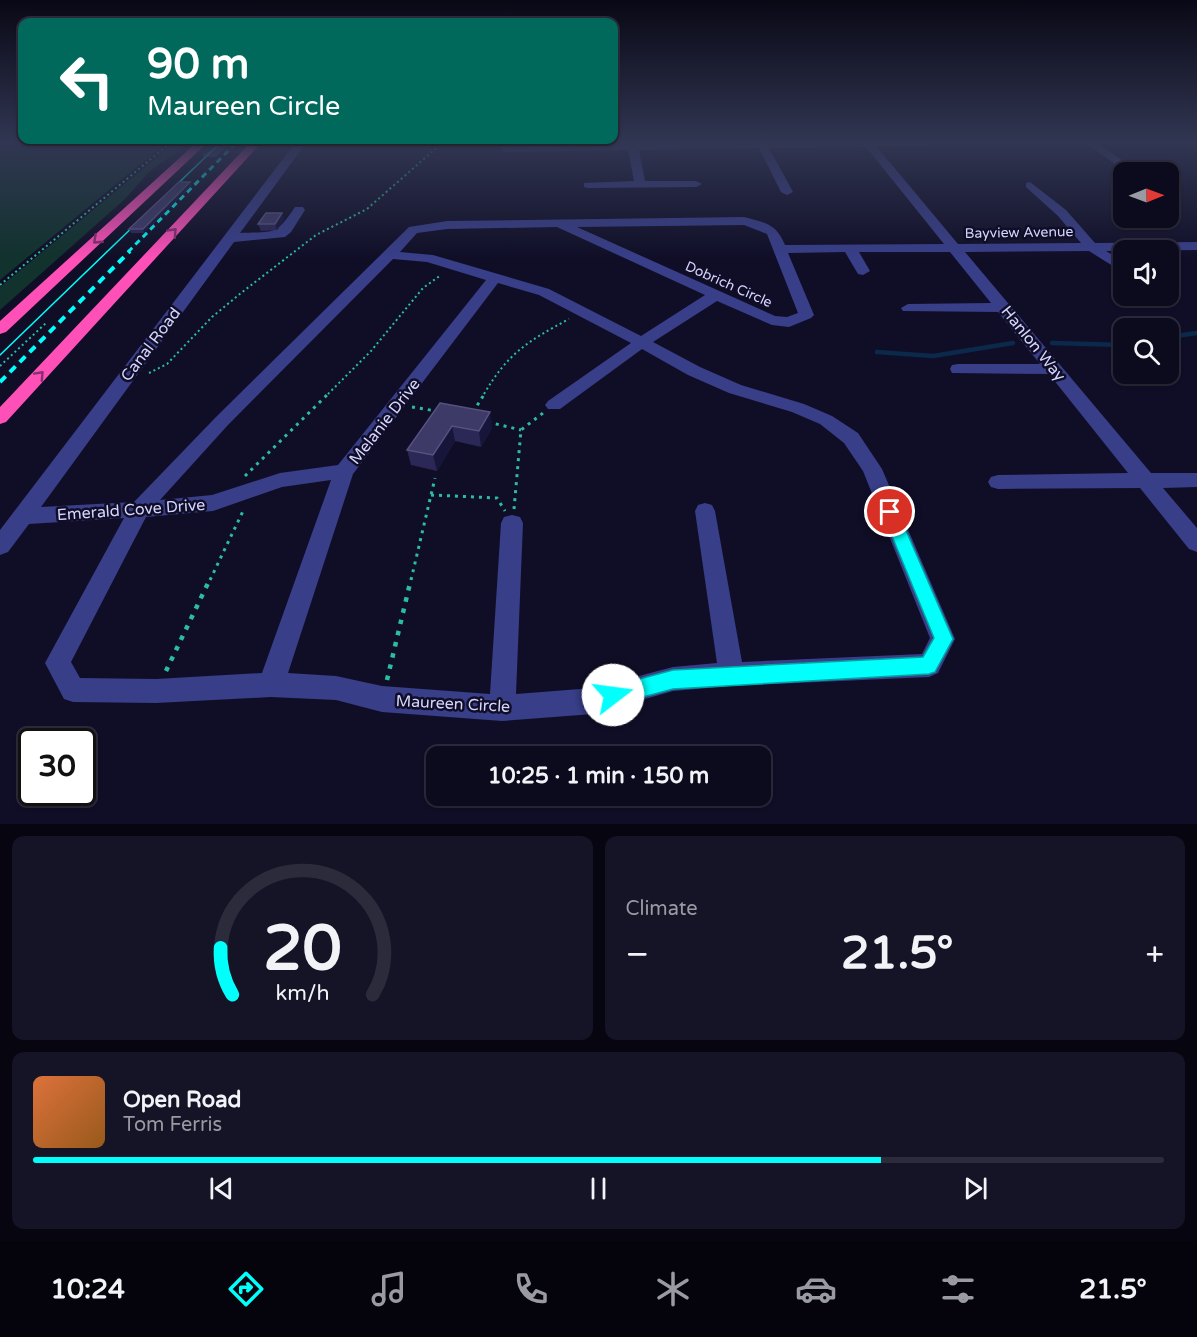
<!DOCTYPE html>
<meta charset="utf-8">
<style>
body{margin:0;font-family:"Varela Round",sans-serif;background:#151326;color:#f1f3f6;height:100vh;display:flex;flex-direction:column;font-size:22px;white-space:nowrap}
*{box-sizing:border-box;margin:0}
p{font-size:20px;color:#9a9aa4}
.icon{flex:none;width:33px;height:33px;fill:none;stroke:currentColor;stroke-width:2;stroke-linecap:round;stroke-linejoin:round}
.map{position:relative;height:824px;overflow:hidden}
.details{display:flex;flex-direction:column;gap:12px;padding:12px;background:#070610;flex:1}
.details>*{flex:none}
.hud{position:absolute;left:18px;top:18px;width:600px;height:126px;border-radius:12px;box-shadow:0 2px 4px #0004,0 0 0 2px #2c2b3b;background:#00695c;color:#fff;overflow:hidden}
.needle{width:39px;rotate:89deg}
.tools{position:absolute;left:1113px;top:162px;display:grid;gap:12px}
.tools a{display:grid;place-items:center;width:66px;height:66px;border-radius:12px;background:#0c0a1d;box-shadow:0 2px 4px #0004,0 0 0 2px #2c2b3b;font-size:30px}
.speed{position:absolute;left:18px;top:728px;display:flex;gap:12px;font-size:30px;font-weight:700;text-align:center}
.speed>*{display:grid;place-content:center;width:78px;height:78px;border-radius:50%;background:#0c0a1d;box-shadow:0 2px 4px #0004,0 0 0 2px #2c2b3b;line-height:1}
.speed .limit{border:3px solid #111;border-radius:9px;background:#fff;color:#111}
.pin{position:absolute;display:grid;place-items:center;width:51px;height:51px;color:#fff;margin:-26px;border:3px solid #fff;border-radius:50%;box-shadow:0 2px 6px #0007}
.me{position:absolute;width:66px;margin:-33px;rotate:75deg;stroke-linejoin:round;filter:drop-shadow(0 0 4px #0008)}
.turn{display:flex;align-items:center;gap:21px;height:126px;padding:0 30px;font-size:27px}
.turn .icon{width:78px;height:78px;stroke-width:2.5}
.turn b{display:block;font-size:42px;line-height:51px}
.big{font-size:45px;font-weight:700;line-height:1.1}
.details .tile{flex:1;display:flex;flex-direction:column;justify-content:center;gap:9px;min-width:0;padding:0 21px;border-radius:12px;background:#151326}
.details .dial{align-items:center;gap:0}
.dial svg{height:156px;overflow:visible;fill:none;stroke:#2c2b3b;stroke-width:7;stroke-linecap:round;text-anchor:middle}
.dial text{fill:#f1f3f6;stroke:none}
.song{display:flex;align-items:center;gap:18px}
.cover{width:72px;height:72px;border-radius:9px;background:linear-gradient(135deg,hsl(20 70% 55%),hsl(30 70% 35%))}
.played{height:6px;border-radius:3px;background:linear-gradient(90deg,#01fffb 75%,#2c2b3b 75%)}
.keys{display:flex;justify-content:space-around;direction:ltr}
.heat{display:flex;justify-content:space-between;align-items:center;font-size:33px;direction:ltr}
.details .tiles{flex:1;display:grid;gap:12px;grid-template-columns:1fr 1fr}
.tile:last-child{grid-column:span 2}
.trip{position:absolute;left:426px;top:746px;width:345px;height:60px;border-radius:12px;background:#0c0a1d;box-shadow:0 2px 4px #0004,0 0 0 2px #2c2b3b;font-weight:700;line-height:60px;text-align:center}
.tabs{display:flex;height:96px;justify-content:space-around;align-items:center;background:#05040c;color:#9a9aa4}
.tabs .icon{width:42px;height:42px}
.tabs .current{color:#01fffb}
.tabs b{font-size:27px;color:#f1f3f6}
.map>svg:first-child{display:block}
.green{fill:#11322d}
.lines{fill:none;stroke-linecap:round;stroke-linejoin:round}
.stream{stroke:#0a294b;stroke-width:4.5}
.path-far2{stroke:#2bbda3;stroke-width:2;stroke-dasharray:2 3;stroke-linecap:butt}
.path-far1{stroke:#2bbda3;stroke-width:3;stroke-dasharray:3 5;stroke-linecap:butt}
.path{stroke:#2bbda3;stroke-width:4.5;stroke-dasharray:4.5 7;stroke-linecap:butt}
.minor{fill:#383e88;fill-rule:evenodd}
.highway{fill:#ff50b8;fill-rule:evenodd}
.tram{stroke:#01fffb;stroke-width:1.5}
.rail-far1{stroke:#01fffb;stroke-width:3;stroke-dasharray:6 4.5;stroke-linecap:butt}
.rail{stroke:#01fffb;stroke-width:4;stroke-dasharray:8 6;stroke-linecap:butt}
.wall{fill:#2b2756}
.shaded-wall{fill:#18153b}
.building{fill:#3d3a68;stroke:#555280;stroke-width:1.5}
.oneway{stroke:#882f70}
.route{fill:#01fffb;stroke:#01a6a3;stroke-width:1.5}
.labels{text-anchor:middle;stroke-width:5;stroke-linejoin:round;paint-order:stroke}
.far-street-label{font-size:14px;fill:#d5d5ff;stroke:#100e27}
.street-label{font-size:16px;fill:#d5d5ff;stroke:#100e27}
</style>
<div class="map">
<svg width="1197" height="824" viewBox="0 0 1197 824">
<rect width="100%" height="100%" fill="#100e27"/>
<!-- green -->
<path class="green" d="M0 143H166L0 280Z
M174 143H188L149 172 125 199 0 310V287Z"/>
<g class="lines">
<!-- stream -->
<path class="stream" d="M1168 337 1197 333
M1052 343 1124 345
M877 352 933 356 1013 343"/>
<!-- path-far2 -->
<path class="path-far2" d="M0 285 170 143
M0 366 46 323
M149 373 167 364 212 317 241 293 316 235 367 209 442 143
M328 394 371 351 423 288 441 275
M484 394C508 353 528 341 569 319"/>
<!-- path-far1 -->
<path class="path-far1" d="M412 407 436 411
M473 412 485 393
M488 422 521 430
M245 476 329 393
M431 495 497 498 505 511
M514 509 521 430 543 413
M210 580 244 509
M411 580 435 478"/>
<!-- path -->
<path class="path" d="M166 671 210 579
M387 680 411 579"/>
<!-- minor -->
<path class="minor" d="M219 143H230L216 157H203V153L209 152Z
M295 143H306L240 233C274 231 275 237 295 207H303L305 210 291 232 285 237 234 242 41 507 134 502 216 417 409 227 447 221 744 217C766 223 776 223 785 245L944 244 866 147 769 148 793 192 787 195 781 192 759 148 639 150 645 181H696L702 184 696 187 588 188 584 187V183L634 181 628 150 506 152 502 151V147L685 143H931L926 146 877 147 958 244 1081 243 1058 216 1026 187V183L1030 182 1066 210 1095 243 1197 242V250L1106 251 1124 262V273L1089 251 965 252 1151 473H1197V487L1163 488 1197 528V552L1189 549 1140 488 998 489 991 487 988 482 991 477 998 475 1128 473 1049 374 952 373 950 369 952 365 958 364H1040L998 312 903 311 901 308 908 304 991 303 950 252H859L870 271 863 275 858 274 845 252 788 253 814 315 811 318 789 327 772 325 717 301 653 342 700 367 741 385 804 404 832 416 858 433 882 469 955 639 938 673 929 677 731 686 673 691 593 714 502 721 382 712 336 700 271 697 156 703 73 702 64 699 45 663 124 518 29 524 8 552 0 555V530ZM744 225 767 234 798 313 787 317 775 316 577 227ZM557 227 705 295 641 336 549 289 433 255 400 252 417 233 447 229ZM393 259 427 262 486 280 338 465 280 473 212 495 160 500 228 425ZM498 283 539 295 631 343 548 401 545 405 548 409H560L642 349 688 375 729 393 792 412 820 424 844 443 863 471 930 638 922 654 742 662 715 511 712 505 705 503 698 505 695 511 717 663 673 667 593 688 516 694 523 523 520 517 512 515 504 517 501 523 490 694 382 686 336 676 288 673 353 474ZM331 480 262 673 156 679 80 678 71 662 146 517 213 511 282 487Z
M1085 143H1097L1139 172H1127Z"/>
<!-- highway -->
<path class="highway" d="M196 143H207L6 332 0 334V321Z
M250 143H261L6 422 0 424V407Z"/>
<!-- tram -->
<path class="tram" d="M168 193 217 146
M0 355 142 218"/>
<!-- rail-far1 -->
<path class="rail-far1" d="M128 252 236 143"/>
<!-- rail -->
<path class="rail" d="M0 382 130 251"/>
</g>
<!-- wall -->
<path class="wall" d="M190 182 192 185 144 233H131L129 229Z
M284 219 277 230 261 231 258 224Z
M440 403 492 428 481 447 455 441 437 471 411 465 407 450Z"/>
<!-- shaded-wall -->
<path class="shaded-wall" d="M190 182 192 185 144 233 143 229Z
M282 213 284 219 277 230 275 224Z
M490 412 492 428 481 447 479 431Z
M452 426 455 441 437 471 433 455Z"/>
<!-- building -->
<path class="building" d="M179 182H190L143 229H129Z
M266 213H282L275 224H258Z
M440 403 490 412 479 431 452 426 433 455 407 450Z"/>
<!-- one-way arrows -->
<defs><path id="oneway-chevron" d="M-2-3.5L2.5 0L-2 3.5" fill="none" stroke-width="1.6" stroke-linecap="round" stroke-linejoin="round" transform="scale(1.5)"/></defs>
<g class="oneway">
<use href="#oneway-chevron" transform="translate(173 232) rotate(-47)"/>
<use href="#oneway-chevron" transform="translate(97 240) rotate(137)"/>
<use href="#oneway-chevron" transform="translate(40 375) rotate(-47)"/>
</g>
<!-- sky -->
<linearGradient id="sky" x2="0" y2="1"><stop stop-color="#090815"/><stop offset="0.55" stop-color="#313652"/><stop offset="1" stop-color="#313652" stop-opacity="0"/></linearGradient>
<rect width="1197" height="259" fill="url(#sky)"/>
<!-- route -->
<path class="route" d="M890 506 896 508 898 512 953 639 935 672 929 674 673 689 613 705 606 702 603 695 606 688 673 670 923 657 934 638 882 512 885 508Z"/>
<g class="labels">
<!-- far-street labels -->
<g class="far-street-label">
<text transform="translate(1019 232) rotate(-1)" y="5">Bayview Avenue</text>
<text transform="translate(729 284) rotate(24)" y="5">Dobrich Circle</text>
</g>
<!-- street labels -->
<g class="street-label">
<text transform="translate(1034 343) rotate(51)" y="6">Hanlon Way</text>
<text transform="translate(150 344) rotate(-53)" y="6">Canal Road</text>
<text transform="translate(384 421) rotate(-52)" y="6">Melanie Drive</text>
<text transform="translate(131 509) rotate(-4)" y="6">Emerald Cove Drive</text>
<text transform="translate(453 703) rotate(3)" y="6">Maureen Circle</text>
</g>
</g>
</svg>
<div class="tools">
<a><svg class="needle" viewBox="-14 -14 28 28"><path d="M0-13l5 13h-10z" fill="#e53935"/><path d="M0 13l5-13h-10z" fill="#9a9aa4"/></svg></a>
<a><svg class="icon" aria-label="sound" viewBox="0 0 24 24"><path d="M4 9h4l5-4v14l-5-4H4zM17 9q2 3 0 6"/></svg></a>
<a><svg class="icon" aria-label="search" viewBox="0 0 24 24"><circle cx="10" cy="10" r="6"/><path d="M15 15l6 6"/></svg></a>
</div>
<div class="speed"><div class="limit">30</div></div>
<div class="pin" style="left:890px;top:512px;background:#d93025"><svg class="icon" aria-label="arrive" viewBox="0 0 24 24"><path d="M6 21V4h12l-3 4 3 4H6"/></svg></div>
<svg class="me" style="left:613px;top:695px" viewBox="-20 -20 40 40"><circle r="19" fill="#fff"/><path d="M0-13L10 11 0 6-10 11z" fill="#01fffb"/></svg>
<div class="trip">10:25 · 1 min · 150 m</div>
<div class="hud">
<div class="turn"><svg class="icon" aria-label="left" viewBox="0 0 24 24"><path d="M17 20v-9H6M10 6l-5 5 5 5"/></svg><div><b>90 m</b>Maureen Circle</div></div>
</div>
</div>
<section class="details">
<div class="tiles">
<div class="tile dial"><svg viewBox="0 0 100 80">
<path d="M14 69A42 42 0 1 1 86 69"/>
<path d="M14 69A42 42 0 0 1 8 45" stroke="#01fffb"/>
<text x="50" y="56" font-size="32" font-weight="700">20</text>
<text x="50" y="72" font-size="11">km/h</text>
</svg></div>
<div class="tile"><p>Climate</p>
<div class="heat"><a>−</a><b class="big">21.5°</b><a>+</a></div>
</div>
<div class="tile">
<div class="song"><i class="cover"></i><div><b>Open Road</b><p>Tom Ferris</p></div></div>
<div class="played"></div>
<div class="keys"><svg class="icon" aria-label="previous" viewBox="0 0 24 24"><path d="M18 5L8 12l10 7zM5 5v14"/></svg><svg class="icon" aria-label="pause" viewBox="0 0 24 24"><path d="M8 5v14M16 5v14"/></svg><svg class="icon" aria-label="next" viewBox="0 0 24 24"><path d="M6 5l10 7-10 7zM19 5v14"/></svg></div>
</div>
</div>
</section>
<nav class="tabs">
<b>10:24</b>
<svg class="icon current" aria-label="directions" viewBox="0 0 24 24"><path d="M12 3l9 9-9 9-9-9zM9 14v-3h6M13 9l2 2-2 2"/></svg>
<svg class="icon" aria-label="music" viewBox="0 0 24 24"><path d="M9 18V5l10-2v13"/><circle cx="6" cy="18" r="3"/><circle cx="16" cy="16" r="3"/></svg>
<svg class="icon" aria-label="phone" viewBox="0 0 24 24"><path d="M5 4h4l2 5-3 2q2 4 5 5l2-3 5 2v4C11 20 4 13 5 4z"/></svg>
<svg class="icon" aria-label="climate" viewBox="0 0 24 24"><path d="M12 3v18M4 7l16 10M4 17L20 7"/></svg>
<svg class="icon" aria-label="car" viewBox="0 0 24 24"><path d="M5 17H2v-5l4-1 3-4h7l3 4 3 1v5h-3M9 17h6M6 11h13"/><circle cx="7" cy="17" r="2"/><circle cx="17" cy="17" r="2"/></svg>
<svg class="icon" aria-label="filters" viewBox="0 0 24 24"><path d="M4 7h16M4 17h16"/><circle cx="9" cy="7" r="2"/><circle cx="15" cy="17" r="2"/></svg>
<b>21.5°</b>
</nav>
